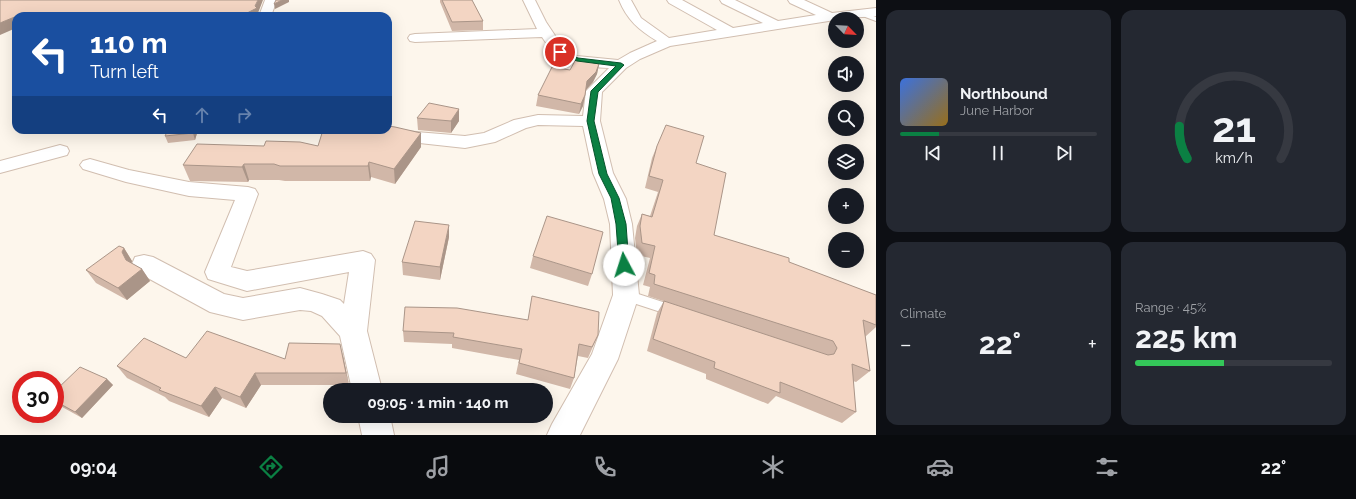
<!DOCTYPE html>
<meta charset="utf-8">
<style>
body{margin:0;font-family:Raleway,sans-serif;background:#242831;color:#f1f3f6;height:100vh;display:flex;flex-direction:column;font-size:15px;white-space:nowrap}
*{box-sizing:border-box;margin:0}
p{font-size:13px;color:#9ea1a6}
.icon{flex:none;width:22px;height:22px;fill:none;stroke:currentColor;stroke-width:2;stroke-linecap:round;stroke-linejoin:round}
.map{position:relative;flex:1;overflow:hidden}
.sheet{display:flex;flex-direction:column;gap:10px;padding:10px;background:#0d0f14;width:480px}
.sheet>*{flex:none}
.guide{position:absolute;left:12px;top:12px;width:380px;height:122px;border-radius:12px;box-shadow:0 4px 16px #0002;background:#1a4fa0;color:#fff;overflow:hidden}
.needle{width:26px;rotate:115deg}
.controls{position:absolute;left:828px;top:12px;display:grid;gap:8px}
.controls a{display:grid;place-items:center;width:36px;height:36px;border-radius:50%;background:#171b24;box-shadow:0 4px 16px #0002;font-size:20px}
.speed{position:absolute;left:12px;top:371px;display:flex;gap:8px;font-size:20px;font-weight:700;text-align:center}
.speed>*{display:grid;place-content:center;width:52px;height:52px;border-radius:50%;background:#171b24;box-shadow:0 4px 16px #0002;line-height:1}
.speed .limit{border:6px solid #d22;background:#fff;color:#111}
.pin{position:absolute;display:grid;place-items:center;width:34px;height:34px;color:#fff;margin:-17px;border:2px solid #fff;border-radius:50%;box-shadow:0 1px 4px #0007}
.me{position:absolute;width:44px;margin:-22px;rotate:355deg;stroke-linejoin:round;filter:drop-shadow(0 0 3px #0008)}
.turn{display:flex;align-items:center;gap:14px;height:84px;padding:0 12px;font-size:18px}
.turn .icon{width:52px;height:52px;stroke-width:2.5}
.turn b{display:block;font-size:28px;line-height:34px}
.lanes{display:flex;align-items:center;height:38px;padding:0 12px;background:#0003;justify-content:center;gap:20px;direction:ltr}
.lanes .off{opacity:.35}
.big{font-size:30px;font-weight:700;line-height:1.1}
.sheet .widget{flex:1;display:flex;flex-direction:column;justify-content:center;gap:6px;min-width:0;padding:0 14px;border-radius:12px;background:#242831}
.sheet .dial{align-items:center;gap:0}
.dial svg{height:104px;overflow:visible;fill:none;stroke:#363941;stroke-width:7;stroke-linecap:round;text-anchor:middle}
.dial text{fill:#f1f3f6;stroke:none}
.song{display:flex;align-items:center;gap:12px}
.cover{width:48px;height:48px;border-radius:6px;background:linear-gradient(135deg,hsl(220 70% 55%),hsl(40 70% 35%))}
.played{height:4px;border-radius:2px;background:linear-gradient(90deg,#0b8043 20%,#363941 20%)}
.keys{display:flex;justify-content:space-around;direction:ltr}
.heat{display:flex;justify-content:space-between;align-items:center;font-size:22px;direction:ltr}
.charge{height:6px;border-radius:3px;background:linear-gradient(90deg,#34c759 45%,#363941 0)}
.sheet .tiles{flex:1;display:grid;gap:10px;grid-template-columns:repeat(2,1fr)}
.trip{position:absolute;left:323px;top:383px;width:230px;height:40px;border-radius:20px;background:#171b24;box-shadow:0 4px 16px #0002;font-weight:700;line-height:40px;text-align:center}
.dock{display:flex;height:64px;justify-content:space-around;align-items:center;background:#090b0e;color:#9ea1a6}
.dock .icon{width:28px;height:28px}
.dock .active{color:#0b8043}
.dock b{font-size:18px;color:#f1f3f6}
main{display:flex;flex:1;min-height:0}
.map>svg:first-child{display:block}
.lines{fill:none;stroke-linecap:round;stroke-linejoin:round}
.service-casing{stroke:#d1beb0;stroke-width:2}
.minor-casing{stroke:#d1beb0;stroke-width:2}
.service{fill:#fff;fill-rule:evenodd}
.minor{fill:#fff;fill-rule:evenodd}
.wall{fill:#d1b7a8}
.shaded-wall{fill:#aa9588}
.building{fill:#f3d5c3;stroke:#aa9588}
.route{fill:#0b8043;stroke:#07532c}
</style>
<main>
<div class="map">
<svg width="876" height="435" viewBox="0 0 876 435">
<rect width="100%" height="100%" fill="#fdf6ec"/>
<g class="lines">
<!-- service casing -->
<g class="service-casing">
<path id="service" d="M862 12 876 17V21L860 15V13Z
M626 290 678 307 680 311 678 315 673 316 621 299 620 295 621 291Z"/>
</g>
<!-- minor casing -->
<g class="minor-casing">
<path id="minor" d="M265 0H277L271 16H259Z
M523 0H535L546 22 560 43 566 49 577 56 618 60 630 53 657 41C639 30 627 20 619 0H631L641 18 669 38 717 30 669 3 667 0H682L733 28 763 23 722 3 720 0H735L778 21 816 15 790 3 788 0H804L832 13 876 8V16L835 19V20L670 46 640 59 626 68 602 92 600 121 613 173 626 199 632 224 639 295 618 359 580 435H547L552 424 592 354 613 295 610 224 604 199 593 173 583 126 538 125 526 128 495 142 465 148 392 140 386 139 383 135 386 131 392 130 465 136 484 133 514 120 538 115 583 116 586 91 609 68C577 66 560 66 542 37L415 42 410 41 408 38 410 35 415 34 537 29Z
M60 145 67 147 69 151 67 155 0 173V161Z
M90 159 129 170 189 182 248 187 255 189 258 194 231 267 247 271 363 251 371 254 375 260 367 331 382 390H352L340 336 322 316 311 311 300 310 243 320 210 312 135 271 132 264 135 257 144 255 153 257 224 294 243 298 300 288 322 294 340 300 344 304 349 272 247 291 208 279 205 272 235 200 189 196 126 182 83 169 80 165 83 161Z
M358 416H390L394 435H362Z"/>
</g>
<!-- service -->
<use href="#service" class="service"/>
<!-- minor -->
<use href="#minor" class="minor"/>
</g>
<!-- wall -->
<path class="wall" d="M440 0H472L483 21V30L452 31 440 2Z
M599 64 597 74 593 82 586 89 583 106 579 114 536 106 538 95 570 70Z
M417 118 459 121 451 133 418 130Z
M198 130 195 140 168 143 165 136Z
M421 133V147L395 184 371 177 370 181H285L279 180H249L248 182 190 181 183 165 264 146H318Z
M657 146 696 163 714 235 876 295V327L865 337 870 371 856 382 853 381 856 412 842 423 776 396 768 404 706 379V374L647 351 657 313 664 301 821 353 648 296 650 287 643 285 650 258 637 255 635 238 637 226 642 214 650 216 658 192 645 188 652 158Z
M449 237 440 280 403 275 402 262Z
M124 248 132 261 131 263 142 269 150 281 127 300 96 283 86 270Z
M533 256 592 274 588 286 530 268Z
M403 331 598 335 588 358 578 356 574 378 570 389 516 374 519 360 452 348V344L404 342Z
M343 356 349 385H261L246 408 222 398 209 417 169 401 165 397 127 378 117 366 186 358 285 359Z
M107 379 113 385 82 418 55 403V391Z"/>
<!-- shaded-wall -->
<path class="shaded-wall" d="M258 0H263L258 13 259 16H241L255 6Z
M282 0H289V2L275 9 274 4Z
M16 16V28L0 35V23Z
M599 64 597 74 593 82 585 91 587 81Z
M585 95 583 106 579 114 581 104Z
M459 109V121L451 133V121Z
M194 130H198L195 140 193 133Z
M421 133V147L395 184 394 169Z
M369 162 371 177 370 181 368 166Z
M244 164 249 180 248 182 242 167Z
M449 225V237L440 280V267Z
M124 248 132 261 131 265 126 260 122 252Z
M142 269 150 281 127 300 118 288Z
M340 344 343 356 349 385 346 373Z
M255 373 261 385 246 408 240 397Z
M107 379 113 385 82 418 75 412Z
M215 387 222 398 209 417 201 406Z"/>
<!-- building -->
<path class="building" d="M0 0H258L255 6 257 8 241 16H17L0 23Z
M276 0H282L274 4Z
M442 0H472L483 21 452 22Z
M576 59 599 64 596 72 587 81 585 95 581 104 538 95 552 67 570 70Z
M429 103 459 109 451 121 417 118Z
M666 125 704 136 696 163 726 173 714 235 789 258V262L876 295V325L863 320 870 371 852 364 856 412 780 382V393L714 368 715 362 653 339 664 301 828 355 834 354 837 348 833 341 654 284 655 275 649 273 655 246 642 243 640 226 642 214 652 217 663 180 649 176 657 146Z
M388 126 395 127 421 133 394 169 369 162 368 166H280L274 164H244L242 167 183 165 197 144 264 146 266 141 300 142 318 146 323 130H388Z
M168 130H194L193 133 165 136Z
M547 216 603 232 592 274 533 256Z
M415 221 449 225 440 267 402 262Z
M119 246 124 248 122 252 126 260 142 269 118 288 86 270Z
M532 296 599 312 598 335 592 347 579 344 574 378 519 363 522 349 453 337 454 333 403 331 405 307 457 308 528 320Z
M207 331 285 359 289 343 340 344 346 373H255L240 397 215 387 201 406 159 390 161 388 117 366 144 338 186 358Z
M80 367 107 379 75 412 55 401V391Z"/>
<!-- route -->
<path class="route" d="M560 50 578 58 621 63 624 65 598 92 594 121 607 174 619 198 626 224 629 265 627 267H620L619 265 616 224 611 198 599 174 587 121 591 91 616 66 577 61 558 53V51Z"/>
</svg>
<div class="controls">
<a><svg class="needle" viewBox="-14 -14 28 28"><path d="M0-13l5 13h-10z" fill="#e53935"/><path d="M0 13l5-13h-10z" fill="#9ea1a6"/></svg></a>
<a><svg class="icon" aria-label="sound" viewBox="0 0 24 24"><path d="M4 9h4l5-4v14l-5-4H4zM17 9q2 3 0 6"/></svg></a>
<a><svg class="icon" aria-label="search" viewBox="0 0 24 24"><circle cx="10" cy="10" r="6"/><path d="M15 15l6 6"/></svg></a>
<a><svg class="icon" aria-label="layers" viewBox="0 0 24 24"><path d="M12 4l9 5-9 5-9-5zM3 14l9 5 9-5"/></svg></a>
<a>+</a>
<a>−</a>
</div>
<div class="speed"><div class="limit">30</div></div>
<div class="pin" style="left:560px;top:52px;background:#d93025"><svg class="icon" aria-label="arrive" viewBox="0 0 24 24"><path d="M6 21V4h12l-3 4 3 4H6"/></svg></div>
<svg class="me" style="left:624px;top:265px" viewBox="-20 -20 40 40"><circle r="19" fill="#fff"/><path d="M0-13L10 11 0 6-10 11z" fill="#0b8043"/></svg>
<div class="trip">09:05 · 1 min · 140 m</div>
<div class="guide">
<div class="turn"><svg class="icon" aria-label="left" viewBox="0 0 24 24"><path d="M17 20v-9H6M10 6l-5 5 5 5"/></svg><div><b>110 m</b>Turn left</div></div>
<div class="lanes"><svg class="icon" aria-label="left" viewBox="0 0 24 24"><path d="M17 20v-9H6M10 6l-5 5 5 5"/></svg><svg class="icon off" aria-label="ahead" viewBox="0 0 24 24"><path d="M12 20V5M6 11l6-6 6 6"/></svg><svg class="icon off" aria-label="right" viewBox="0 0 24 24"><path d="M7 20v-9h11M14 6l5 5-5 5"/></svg></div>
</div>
</div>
<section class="sheet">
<div class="tiles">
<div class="widget">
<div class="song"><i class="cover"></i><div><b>Northbound</b><p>June Harbor</p></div></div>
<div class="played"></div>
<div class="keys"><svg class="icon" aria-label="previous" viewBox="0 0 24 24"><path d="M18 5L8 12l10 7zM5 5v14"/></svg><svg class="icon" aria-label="pause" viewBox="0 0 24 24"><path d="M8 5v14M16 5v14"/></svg><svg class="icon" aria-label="next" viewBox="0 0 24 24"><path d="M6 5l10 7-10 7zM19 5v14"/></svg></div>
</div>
<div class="widget dial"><svg viewBox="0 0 100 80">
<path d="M14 69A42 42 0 1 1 86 69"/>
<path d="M14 69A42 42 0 0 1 8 44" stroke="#0b8043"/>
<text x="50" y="56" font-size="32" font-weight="700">21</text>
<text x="50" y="72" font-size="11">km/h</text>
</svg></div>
<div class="widget"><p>Climate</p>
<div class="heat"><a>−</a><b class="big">22°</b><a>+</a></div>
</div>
<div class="widget"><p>Range · 45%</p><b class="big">225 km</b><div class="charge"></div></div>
</div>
</section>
</main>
<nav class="dock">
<b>09:04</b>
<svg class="icon active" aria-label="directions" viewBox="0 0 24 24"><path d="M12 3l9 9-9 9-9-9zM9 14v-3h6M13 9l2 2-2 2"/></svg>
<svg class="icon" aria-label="music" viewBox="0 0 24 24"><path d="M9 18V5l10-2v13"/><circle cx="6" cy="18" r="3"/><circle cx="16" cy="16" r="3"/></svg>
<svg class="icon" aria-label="phone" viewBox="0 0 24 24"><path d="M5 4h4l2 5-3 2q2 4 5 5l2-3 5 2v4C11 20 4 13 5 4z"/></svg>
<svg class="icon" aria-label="climate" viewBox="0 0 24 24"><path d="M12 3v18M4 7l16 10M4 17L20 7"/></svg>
<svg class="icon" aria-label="car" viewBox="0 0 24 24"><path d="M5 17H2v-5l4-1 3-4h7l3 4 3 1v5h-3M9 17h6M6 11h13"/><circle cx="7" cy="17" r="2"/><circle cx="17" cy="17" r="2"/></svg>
<svg class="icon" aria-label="filters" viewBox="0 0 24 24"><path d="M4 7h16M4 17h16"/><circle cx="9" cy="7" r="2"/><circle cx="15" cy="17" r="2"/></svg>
<b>22°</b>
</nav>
